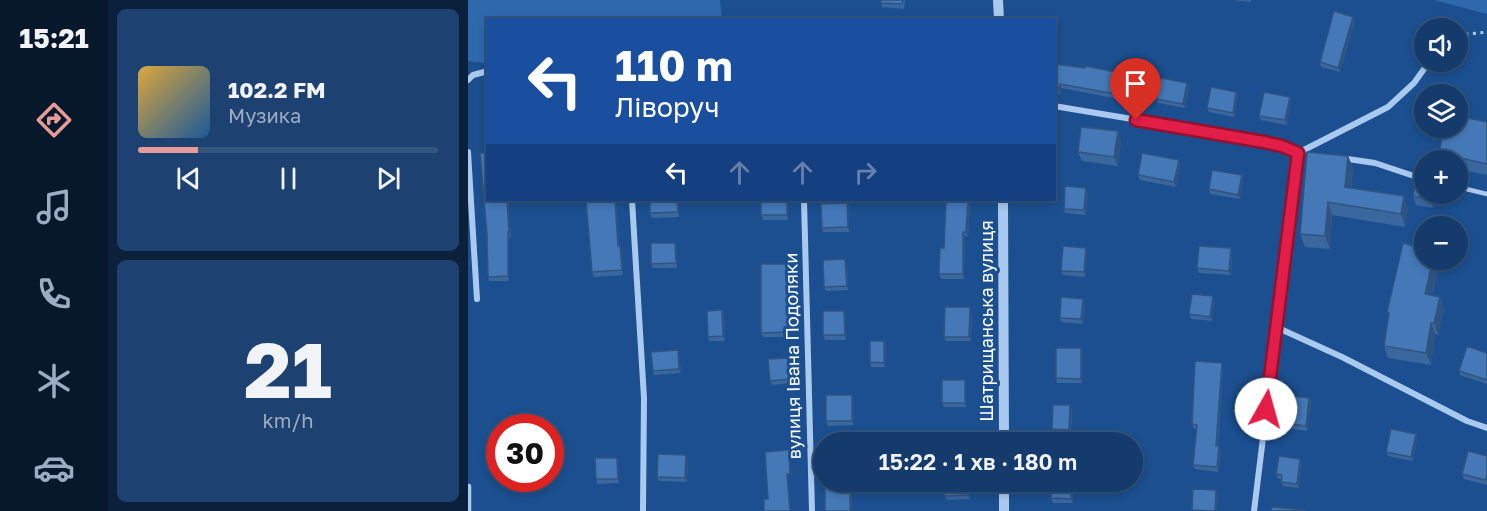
<!DOCTYPE html>
<html lang="uk">
<meta charset="utf-8">
<style>
body{margin:0;font-family:"Golos Text",sans-serif;background:#1d4271;color:#f1f3f6;height:100vh;display:flex;flex-direction:column;font-size:22px;white-space:nowrap}
*{box-sizing:border-box;margin:0}
p{font-size:20px;color:#9dadc1}
.icon{flex:none;width:33px;height:33px;fill:none;stroke:currentColor;stroke-width:2;stroke-linecap:round;stroke-linejoin:round}
.map{position:relative;flex:1;overflow:hidden}
.details{display:flex;flex-direction:column;gap:9px;padding:9px;background:#0b203b;width:360px}
.details>*{flex:none}
.banner{position:absolute;left:18px;top:18px;width:570px;height:183px;border-radius:0px;box-shadow:0 3px 9px #0003,0 0 0 2px #33557e;background:#1a4fa0;color:#fff;overflow:hidden}
.fabs{position:absolute;left:946px;top:18px;display:grid;gap:12px}
.fabs a{display:grid;place-items:center;width:54px;height:54px;border-radius:50%;background:#143b6b;box-shadow:0 3px 9px #0003,0 0 0 2px #33557e;font-size:30px}
.speed{position:absolute;left:18px;top:414px;display:flex;gap:12px;font-size:30px;font-weight:700;text-align:center}
.speed>*{display:grid;place-content:center;width:78px;height:78px;border-radius:50%;background:#143b6b;box-shadow:0 3px 9px #0003,0 0 0 2px #33557e;line-height:1}
.speed .limit{border:9px solid #d22;background:#fff;color:#111}
.pin{position:absolute;display:grid;place-items:center;width:51px;height:51px;color:#fff;margin:-62px -26px;border-radius:50% 50% 50% 0;rotate:-45deg;box-shadow:0 0 6px #0007}
.pin .icon{rotate:45deg}
.me{position:absolute;width:66px;margin:-33px;rotate:7deg;stroke-linejoin:round;filter:drop-shadow(0 0 4px #0008)}
.turn{display:flex;align-items:center;gap:21px;height:126px;padding:0 30px;font-size:27px}
.turn .icon{width:78px;height:78px;stroke-width:2.5}
.turn b{display:block;font-size:42px;line-height:51px}
.lanes{display:flex;align-items:center;height:57px;padding:0 30px;background:#0003;justify-content:center;gap:30px;direction:ltr}
.lanes .off{opacity:.35}
.details .widget{flex:1;display:flex;flex-direction:column;justify-content:center;gap:9px;min-width:0;padding:0 21px;border-radius:9px;background:#1d4271}
.details .dial{align-items:center;gap:0}
.dial b{font-size:78px;line-height:1}
.song{display:flex;align-items:center;gap:18px}
.cover{width:72px;height:72px;border-radius:9px;background:linear-gradient(135deg,hsl(40 70% 55%),hsl(210 70% 35%))}
.played{height:6px;border-radius:3px;background:linear-gradient(90deg,#e69b98 20%,#33557e 20%)}
.keys{display:flex;justify-content:space-around;direction:ltr}
.trip{position:absolute;left:345px;top:432px;width:330px;height:60px;border-radius:30px;background:#143b6b;box-shadow:0 3px 9px #0003,0 0 0 2px #33557e;font-weight:600;line-height:60px;text-align:center}
main{display:flex;flex:1;min-height:0}
.tab-bar{display:flex;flex-direction:column;width:108px;justify-content:space-around;align-items:center;background:#08182b;color:#9dadc1}
.tab-bar .icon{width:42px;height:42px}
.tab-bar .selected{color:#e69b98}
.tab-bar b{font-size:27px;color:#f1f3f6}
.map>svg:first-child{display:block}
.green{fill:#2e69ad}
.lines{fill:none;stroke-linecap:round;stroke-linejoin:round}
.path{stroke:#a9c9ee;stroke-width:3;stroke-dasharray:3 4.5;stroke-linecap:butt}
.service{stroke:#a9c9ee;stroke-width:4.5}
.minor{stroke:#a9c9ee;stroke-width:6}
.tertiary{stroke:#a9c9ee;stroke-width:10}
.wall{fill:#3a679d}
.shaded-wall{fill:#305480}
.building{fill:#4478b7;stroke:#305480;stroke-width:1.5}
.route-casing{stroke:#92132f;stroke-width:15}
.route{stroke:#e11d48;stroke-width:10}
.labels{text-anchor:middle;stroke-width:6;stroke-linejoin:round;paint-order:stroke}
.street-label{font-size:18px;fill:#fff;stroke:#1b4f8f}
</style>
<main>
<nav class="tab-bar">
<b>15:21</b>
<svg class="icon selected" aria-label="directions" viewBox="0 0 24 24"><path d="M12 3l9 9-9 9-9-9zM9 14v-3h6M13 9l2 2-2 2"/></svg>
<svg class="icon" aria-label="music" viewBox="0 0 24 24"><path d="M9 18V5l10-2v13"/><circle cx="6" cy="18" r="3"/><circle cx="16" cy="16" r="3"/></svg>
<svg class="icon" aria-label="phone" viewBox="0 0 24 24"><path d="M5 4h4l2 5-3 2q2 4 5 5l2-3 5 2v4C11 20 4 13 5 4z"/></svg>
<svg class="icon" aria-label="climate" viewBox="0 0 24 24"><path d="M12 3v18M4 7l16 10M4 17L20 7"/></svg>
<svg class="icon" aria-label="car" viewBox="0 0 24 24"><path d="M5 17H2v-5l4-1 3-4h7l3 4 3 1v5h-3M9 17h6M6 11h13"/><circle cx="7" cy="17" r="2"/><circle cx="17" cy="17" r="2"/></svg>
</nav>
<section class="details">
<div class="widget">
<div class="song"><i class="cover"></i><div><b>102.2 FM</b><p>Музика</p></div></div>
<div class="played"></div>
<div class="keys"><svg class="icon" aria-label="previous" viewBox="0 0 24 24"><path d="M18 5L8 12l10 7zM5 5v14"/></svg><svg class="icon" aria-label="pause" viewBox="0 0 24 24"><path d="M8 5v14M16 5v14"/></svg><svg class="icon" aria-label="next" viewBox="0 0 24 24"><path d="M6 5l10 7-10 7zM19 5v14"/></svg></div>
</div>
<div class="widget dial"><b>21</b><p>km/h</p></div>
</section>
<div class="map">
<svg width="1019" height="511" viewBox="0 0 1019 511">
<rect width="100%" height="100%" fill="#1b4f8f"/>
<!-- green -->
<path class="green" d="M0 0H252L254 19 20 20 19 63 0 61Z
M966 0H1019V14Z"/>
<g class="lines">
<!-- path -->
<path class="path" d="M990 35 1019 32"/>
<!-- service -->
<path class="service" d="M990 187 1019 194
M1 486V511"/>
<!-- minor -->
<path class="minor" d="M0 80 5 75 20 71
M586 106 778 138 814 146 833 153
M0 152 9 299
M873 158 907 163 949 177
M164 200 176 398 175 511
M336 200 344 511
M808 327 874 357 999 421 1019 428
M786 511 830 153 920 107 946 83 961 62"/>
<!-- tertiary -->
<path class="tertiary" d="M530 0 531 20
M535 200 536 442
M536 482V511"/>
</g>
<!-- wall -->
<path class="wall" d="M437 0 436 9 414 7 413 3Z
M764 0H783V2Z
M885 17 887 21 872 72 853 67 852 62Z
M586 64 653 73 654 77 650 99 593 88 592 95 586 94Z
M721 88 717 108 690 103 688 99Z
M768 92 770 96 766 117 741 112 739 108Z
M822 97 823 101 819 125 793 120 791 116Z
M1019 122V175L990 169V160H973L971 153Z
M653 140 650 166 614 161 610 152Z
M880 156 885 168 883 188 940 209 937 227 864 215 862 249 837 247 832 234Z
M712 165 708 187 672 180 670 175Z
M774 175 775 180 772 199 742 194 741 189Z
M620 192 618 215 597 213 596 209Z
M967 194 965 208 948 205 945 196Z
M40 200 43 237H41V281H21L20 277Z
M118 200H148L151 246 154 250 155 275 126 277 124 272Z
M211 200V217L184 218 182 213Z
M293 200H320V220H295L293 215Z
M478 200H501L502 202 500 237 497 236 496 279H473L471 274 476 248Z
M379 203 381 208V232H355L354 228Z
M209 247V268H185L183 264Z
M618 248 619 253 617 277 595 275 593 271Z
M763 248 764 253 763 275 731 273 729 268Z
M377 259 379 264 380 290 358 291 356 287Z
M972 263 964 295 972 297 976 309 970 335 967 334 963 365 920 358 916 346 921 317 919 312Z
M319 264 321 268V337H295L293 333Z
M746 301 744 321 723 319 721 314Z
M617 303 615 324 593 322 592 318Z
M254 310 256 315 257 341H241L240 337Z
M504 312 503 341H478L476 337Z
M378 315V340H357L355 335Z
M416 341 418 345 417 367H403L402 362Z
M613 348 615 353 614 383H589L588 378Z
M210 350 211 355 213 373 186 375 185 371Z
M1019 353V384L992 375 991 371Z
M322 362 324 383 304 385 302 381Z
M755 367 750 446H751L753 451 750 472 727 469 725 465 729 429H726L724 424Z
M497 380 498 384V407H476L474 403Z
M841 398 843 402 839 431 816 428 814 423Z
M386 399V425L360 426 358 421Z
M604 410 603 434H586L584 429Z
M949 439 945 461 920 456 918 452Z
M1019 456V485L996 479 994 474Z
M220 460 219 482 191 481 189 477Z
M151 462V483L129 484 128 479Z
M834 463 831 488 815 486 813 482V479H810L808 474Z
M501 482 502 499 479 500 477 496Z
M583 482H605V503H585L583 498Z"/>
<!-- shaded-wall -->
<path class="shaded-wall" d="M885 17 887 21 872 72 870 68Z
M653 73 654 77 650 99 648 94Z
M719 83 721 88 717 108 715 104Z
M592 84 593 88 592 95 590 90Z
M768 92 770 96 766 117 765 113Z
M822 97 823 101 819 125 817 120Z
M650 131 653 140 650 166 646 157Z
M880 156 885 168 882 199 877 187Z
M711 160 712 165 708 187 706 182Z
M774 175 775 180 772 199 770 195Z
M618 188 620 192 618 215 616 210Z
M963 194H967L965 208 962 199Z
M936 196 940 209 937 227 933 214Z
M39 200H40L43 237 41 232Z
M147 200H148L151 251 150 246Z
M209 200H211V217L210 212Z
M319 200H320V220L319 215Z
M500 200 502 202 500 237 498 232Z
M860 202 864 215 862 249 857 236Z
M379 203 381 208V232L380 227Z
M40 232 41 237V281L40 276Z
M495 232 497 236 496 279 495 274Z
M207 243 209 247V268L208 263Z
M152 246 154 250 155 275 154 270Z
M618 248 619 253 617 277 616 272Z
M763 248 764 253 763 275 761 271Z
M377 259 379 264 380 290 379 286Z
M965 260H971L972 263 961 305 957 294Z
M319 264 321 268V337L320 332Z
M745 296 746 301 744 321 742 317Z
M972 297 976 309 970 335 966 323Z
M615 299 617 303 615 324 613 319Z
M502 307 504 312 503 341 501 337Z
M254 310 256 315 257 341 255 336Z
M376 311 378 315V340L377 335Z
M963 323 967 334 963 365 958 353Z
M416 341 418 345 417 367 416 363Z
M613 348 615 353 614 383 613 379Z
M210 350 211 355 213 373 211 369Z
M320 358 322 362 324 383 322 379Z
M754 363 755 367 749 450 748 446Z
M497 380 498 384V407L497 403Z
M384 395 386 399V425L384 421Z
M841 398 843 402 839 431 838 426Z
M602 405 604 410 603 434 601 430Z
M948 434 949 439 945 461 943 457Z
M751 446 753 451 750 472 749 467Z
M321 450 322 455 324 479 322 474Z
M218 455 220 460 219 482 217 478Z
M149 458 151 462V483L150 479Z
M832 459 834 463 831 488 829 484Z
M319 474 321 479 323 511H322Z
M382 482H384V511H382Z
M500 482H501L502 499 500 495Z
M603 482H605V503L603 499Z
M748 490 750 495 749 511H747Z"/>
<!-- building -->
<path class="building" d="M413 0H435L434 4 413 3Z
M866 11 885 17 870 68 852 62Z
M586 64 617 68V66L653 73 648 94 592 84 590 90H586Z
M693 78 719 83 715 104 688 99Z
M743 87 768 92 765 113 739 108Z
M796 92 822 97 817 120 791 116Z
M990 116 1019 122V164L971 153 976 128H990Z
M613 127 650 131 646 157 610 152Z
M839 152 880 156 877 187 936 196 933 214 860 202 857 236 832 234Z
M12 153H20V200H39L41 232H40V276L20 277 19 234Z
M674 153 711 160 706 182 670 175Z
M744 170 774 175 770 195 741 189Z
M948 178 957 180V194H963L962 199 945 196Z
M597 186 618 188 616 210 596 209Z
M118 200H147L150 246H152L154 270 124 272Z
M182 200H209L210 212 182 213Z
M293 200H319V215H293Z
M478 200H500L498 232H495V274H471L472 248H476Z
M379 203 380 227 354 228 353 204Z
M183 243H207L208 263 183 264Z
M935 243 957 249V260H965L957 294 972 297 966 323H963L958 353 916 346 921 313 919 312Z
M595 246 618 248 616 272 593 271Z
M731 246 763 248 761 271 729 268Z
M377 259 379 286 356 287 355 260Z
M293 264H319L320 332 293 333Z
M724 294 745 296 742 317 721 314Z
M593 297 615 299 613 319 592 318Z
M477 307H502L501 337H476Z
M254 310 255 336 240 337 239 311Z
M355 311H376L377 335H355Z
M402 341H416V363L402 362Z
M999 346 1019 353V380L991 371Z
M588 348H613V379L588 378Z
M210 350 211 369 185 371 183 352Z
M320 358 322 379 302 381 300 359Z
M727 361 754 363 748 446H751L749 467 725 465 729 425 724 424Z
M474 380H497V403H474Z
M358 395H384V421H358Z
M817 395 841 398 838 426 814 423Z
M585 405H602L601 430 584 429Z
M923 429 948 434 943 457 918 452Z
M473 431 499 432V442H473Z
M321 450 322 474H319L322 511H296V499H300L297 452Z
M1000 451 1019 456V475L1017 480 994 474Z
M190 454 218 455 217 478 189 477Z
M811 456 832 459 829 484 813 482 814 475 808 474Z
M127 458H149L150 479H128Z
M357 482H382V511H357Z
M477 482H500V495L477 496Z
M583 482H603V499L583 498Z
M725 489 748 490 747 511 724 510Z
M804 507 837 510 803 511Z"/>
<g class="lines">
<!-- route casing -->
<g class="route-casing">
<path id="route" d="M668 120 796 142 814 146 830 153 798 409"/>
</g>
<!-- route -->
<use href="#route" class="route"/>
</g>
<g class="labels">
<!-- street labels -->
<g class="street-label">
<text transform="translate(519 321) rotate(-90)" y="6">Шатрищанська вулиця</text>
<text transform="translate(325 356) rotate(-91)" y="6">вулиця Івана Подоляки</text>
</g>
</g>
</svg>
<div class="fabs">
<a><svg class="icon" aria-label="sound" viewBox="0 0 24 24"><path d="M4 9h4l5-4v14l-5-4H4zM17 9q2 3 0 6"/></svg></a>
<a><svg class="icon" aria-label="layers" viewBox="0 0 24 24"><path d="M12 4l9 5-9 5-9-5zM3 14l9 5 9-5"/></svg></a>
<a>+</a>
<a>−</a>
</div>
<div class="speed"><div class="limit">30</div></div>
<div class="pin" style="left:668px;top:120px;background:#d93025"><svg class="icon" aria-label="arrive" viewBox="0 0 24 24"><path d="M6 21V4h12l-3 4 3 4H6"/></svg></div>
<svg class="me" style="left:798px;top:409px" viewBox="-20 -20 40 40"><circle r="19" fill="#fff"/><path d="M0-13L10 11 0 6-10 11z" fill="#e11d48"/></svg>
<div class="trip">15:22 · 1 хв · 180 m</div>
<div class="banner">
<div class="turn"><svg class="icon" aria-label="left" viewBox="0 0 24 24"><path d="M17 20v-9H6M10 6l-5 5 5 5"/></svg><div><b>110 m</b>Ліворуч</div></div>
<div class="lanes"><svg class="icon" aria-label="left" viewBox="0 0 24 24"><path d="M17 20v-9H6M10 6l-5 5 5 5"/></svg><svg class="icon off" aria-label="ahead" viewBox="0 0 24 24"><path d="M12 20V5M6 11l6-6 6 6"/></svg><svg class="icon off" aria-label="ahead" viewBox="0 0 24 24"><path d="M12 20V5M6 11l6-6 6 6"/></svg><svg class="icon off" aria-label="right" viewBox="0 0 24 24"><path d="M7 20v-9h11M14 6l5 5-5 5"/></svg></div>
</div>
</div>
</main>
